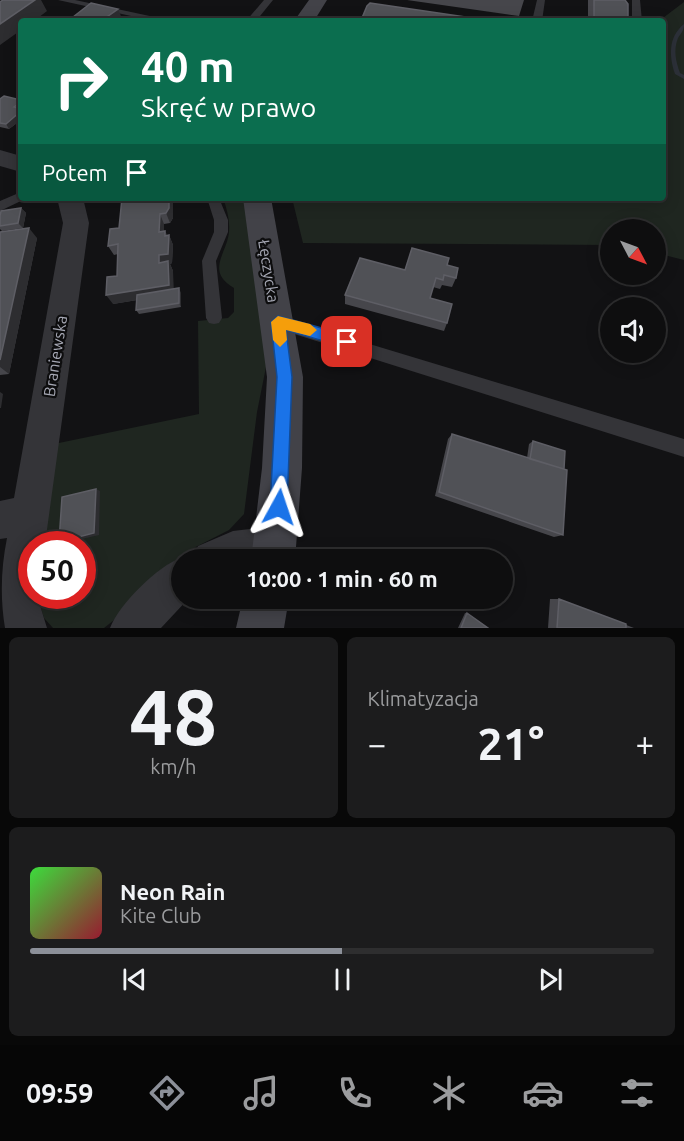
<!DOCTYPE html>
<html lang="pl">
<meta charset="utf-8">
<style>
body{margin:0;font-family:Ubuntu,sans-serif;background:#1c1c1d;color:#f1f3f6;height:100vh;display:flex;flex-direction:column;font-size:22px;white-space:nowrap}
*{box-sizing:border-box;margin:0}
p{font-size:20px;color:#9b9c9e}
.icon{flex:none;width:33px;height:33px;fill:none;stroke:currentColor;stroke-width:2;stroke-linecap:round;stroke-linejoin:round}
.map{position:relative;height:628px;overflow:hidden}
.side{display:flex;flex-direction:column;gap:9px;padding:9px;background:#080808;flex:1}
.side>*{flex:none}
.banner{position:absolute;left:18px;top:18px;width:648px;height:183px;border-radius:6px;box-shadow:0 3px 15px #0003,0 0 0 2px #2e2e2f;background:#0b6e4f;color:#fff;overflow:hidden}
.needle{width:39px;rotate:131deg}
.buttons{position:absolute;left:600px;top:219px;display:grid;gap:12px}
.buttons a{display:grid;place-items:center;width:66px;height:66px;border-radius:50%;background:#0e0e0f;box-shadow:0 3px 15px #0003,0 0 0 2px #2e2e2f;font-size:30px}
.speed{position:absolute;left:18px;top:531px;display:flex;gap:12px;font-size:30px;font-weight:700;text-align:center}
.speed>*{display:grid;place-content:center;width:78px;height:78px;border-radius:50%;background:#0e0e0f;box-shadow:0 3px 15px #0003,0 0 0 2px #2e2e2f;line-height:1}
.speed .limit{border:9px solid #d22;background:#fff;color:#111}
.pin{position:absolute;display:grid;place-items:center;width:51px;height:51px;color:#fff;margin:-26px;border-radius:12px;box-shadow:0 3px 9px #0006}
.me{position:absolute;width:66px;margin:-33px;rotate:5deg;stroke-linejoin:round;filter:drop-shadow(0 0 4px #0008)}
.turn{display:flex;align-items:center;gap:21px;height:126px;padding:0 24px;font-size:27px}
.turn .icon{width:78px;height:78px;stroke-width:2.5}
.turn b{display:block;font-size:42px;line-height:51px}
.then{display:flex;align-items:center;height:57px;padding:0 24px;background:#0003;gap:12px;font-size:22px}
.big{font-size:45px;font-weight:700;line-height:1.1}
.side .tile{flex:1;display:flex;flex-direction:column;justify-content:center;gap:9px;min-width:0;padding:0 21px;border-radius:9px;background:#1c1c1d}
.side .dial{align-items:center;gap:0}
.dial b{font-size:78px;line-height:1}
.song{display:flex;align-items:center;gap:18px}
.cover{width:72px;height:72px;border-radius:9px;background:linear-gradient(135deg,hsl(120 70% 55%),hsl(350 70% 35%))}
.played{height:6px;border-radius:3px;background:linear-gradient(90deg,#8c9099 50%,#2e2e2f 50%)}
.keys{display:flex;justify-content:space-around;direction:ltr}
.heat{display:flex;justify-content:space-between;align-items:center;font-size:33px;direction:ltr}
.side .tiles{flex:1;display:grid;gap:9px;grid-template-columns:1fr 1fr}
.tile:last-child{grid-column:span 2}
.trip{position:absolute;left:171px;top:549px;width:342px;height:60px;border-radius:30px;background:#0e0e0f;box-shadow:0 3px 15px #0003,0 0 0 2px #2e2e2f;font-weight:700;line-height:60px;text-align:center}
.dock{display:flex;height:96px;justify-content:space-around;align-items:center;background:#060606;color:#9b9c9e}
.dock .icon{width:42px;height:42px}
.dock .on{color:#8c9099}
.dock b{font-size:27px;color:#f1f3f6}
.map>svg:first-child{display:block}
.green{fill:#1f2620}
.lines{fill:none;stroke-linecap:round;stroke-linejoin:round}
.stream{fill:#2c3038;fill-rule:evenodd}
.lane{fill:#343438;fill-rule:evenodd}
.street{fill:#343438;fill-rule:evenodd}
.secondary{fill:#424248;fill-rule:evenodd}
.wall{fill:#46464b}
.shaded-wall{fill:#2d2d30}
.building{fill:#505156;stroke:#5e5e65;stroke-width:1.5}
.route{fill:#1a73e8;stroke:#114b97;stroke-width:1.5}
.slow{fill:#f59e0b}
.labels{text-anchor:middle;stroke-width:4.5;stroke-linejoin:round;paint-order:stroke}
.street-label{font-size:16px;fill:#a5a7b3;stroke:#0d0d0e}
</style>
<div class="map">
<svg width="684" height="628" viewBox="0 0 684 628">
<rect width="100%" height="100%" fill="#121214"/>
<!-- green -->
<path class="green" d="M684 2V260L656 253V230H610V245L303 243 292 198H663V21H659Z
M223 198H246L268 357 257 412 244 514 229 530 186 552 156 575 118 617 104 628H53L44 618 37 596H82V544H39L54 444 199 414 198 321 228 318 234 312V288C205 271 227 254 229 232 230 220 227 209 223 198Z"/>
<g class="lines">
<!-- stream -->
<path class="stream" d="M684 24C684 31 681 33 678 38 673 50 676 62 680 73L684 75V79L675 74C669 56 668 37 684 24Z"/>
<!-- lane -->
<path class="lane" d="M58 0H75L173 21H154Z
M264 0H273L256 21H246Z
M537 0H545L542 21H532Z
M632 0H640L642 21H632Z
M21 192V198L25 199 0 211V201Z
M207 198H219L228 220V232L216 261 222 318 219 323 214 324 209 323 206 318 202 261 214 232V220Z
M277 316 684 439V457L272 327 269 322 272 317Z"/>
<!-- street -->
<path class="street" d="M0 150 21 156V172L0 166Z
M57 198H83L89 223 45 544H32V596H39V602L47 628H5C0 598 1 568 7 538L0 539V501L14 498 63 223Z
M275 526 289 532 295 546 289 560H192L198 546 233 531Z
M182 557 189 560H182V598H189L161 628H110C120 603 157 567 182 557Z"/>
<!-- secondary -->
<path class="secondary" d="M309 0H327L314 21H294Z
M243 198H271L303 377 302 468 295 560H251L262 468 267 377Z
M243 598H289L284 628H236Z"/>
</g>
<!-- wall -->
<path class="wall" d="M407 0H524L519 16Z
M588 0H625L628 21H588Z
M362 18 493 21H362Z
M0 99 21 100V120L9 129 0 127Z
M173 202V218L170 223 164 224V231H165L167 236 169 235 173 245 172 263 170 264 173 271V289L181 293V307L139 314 136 310 137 300 113 304 117 276 118 254 114 255 108 246 119 228Z
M21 208 26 213 23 228 2 231 0 229V216Z
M0 232 37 238 9 374 0 375Z
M447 265 456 278 452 287 442 285 440 289 433 287 430 298 447 323 444 331 345 304V295Z
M452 434 527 458 529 444 533 441 564 469 563 535 554 537 435 496 448 439Z
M550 599H559L634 628H548Z
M465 613H467L488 628H458Z"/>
<!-- shaded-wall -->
<path class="shaded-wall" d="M35 0H41L47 11 34 21H21V30L0 45V24Z
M118 9 123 21H101Z
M21 102V110L14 107Z
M21 111V118H20L21 120 9 129 6 124Z
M167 198H171L173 202V218L170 223 166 213Z
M21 208 26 213 23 228 18 223Z
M160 214 164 224V242L159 232Z
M29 228 37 238 9 374 0 367V360Z
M165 231 169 238V235L173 245 172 263 170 264 173 271 174 294 113 304 106 295 159 255 165 236Z
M179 288 181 293V307L179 303Z
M0 392 3 394 1 408H0Z
M96 489 100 491 99 535 64 543 59 542Z"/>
<!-- building -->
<path class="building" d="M3 0H35L0 24V2Z
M594 0H625L628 4V21H594Z
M91 3 118 9 101 21H68Z
M370 3 493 21H380L362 18 367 6Z
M4 96 21 100V102L14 107 21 109V111L6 124 0 123V99Z
M122 198H169V208L166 213 160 214 159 232 165 231V236L169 235 168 254 159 255V263L168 261 169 285 106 295 107 277 117 276 118 244 108 246 110 229 119 228Z
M21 208 18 223 0 226V216L1 211Z
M29 228 0 360V232Z
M412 248 449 258 447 265 458 268 456 278 444 275 443 280 436 278 430 298 452 304 447 323 345 295 360 258 405 270Z
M179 288V303L136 310 137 295Z
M452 434 567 470 563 535 439 492Z
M533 441 565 451 564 469 530 459Z
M96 489 94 533 59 542 62 497Z
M559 599 626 624V628H557Z
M467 613 488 628H461Z"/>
<!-- route -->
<path class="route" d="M278 316 347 335 354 342 347 348 286 330 292 377 287 507 285 513 279 516 272 513 270 507 277 377 271 322Z"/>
<!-- slow -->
<path class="slow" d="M278 316 310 324 317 330 310 336 286 330 287 340 280 347 273 340 271 322Z"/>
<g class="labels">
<!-- street labels -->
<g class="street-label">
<text transform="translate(269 271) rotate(81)" y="6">Łęczycka</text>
<text transform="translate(55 356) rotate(-81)" y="6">Braniewska</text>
</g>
</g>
</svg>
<div class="buttons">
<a><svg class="needle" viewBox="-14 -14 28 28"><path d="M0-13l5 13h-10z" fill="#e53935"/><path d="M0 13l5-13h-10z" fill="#9b9c9e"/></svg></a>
<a><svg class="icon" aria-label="sound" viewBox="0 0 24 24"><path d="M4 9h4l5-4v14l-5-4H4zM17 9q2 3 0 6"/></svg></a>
</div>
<div class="speed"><div class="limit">50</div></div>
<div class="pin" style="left:347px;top:342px;background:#d93025"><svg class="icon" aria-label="arrive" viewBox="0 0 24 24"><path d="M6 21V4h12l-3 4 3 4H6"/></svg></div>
<svg class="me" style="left:279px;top:507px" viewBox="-20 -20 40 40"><path d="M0-17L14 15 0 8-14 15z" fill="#1a73e8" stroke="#fff" stroke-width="4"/></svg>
<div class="trip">10:00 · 1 min · 60 m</div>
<div class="banner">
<div class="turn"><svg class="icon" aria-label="right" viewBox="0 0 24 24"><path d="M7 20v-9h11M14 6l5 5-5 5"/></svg><div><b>40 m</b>Skręć w prawo</div></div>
<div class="then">Potem<svg class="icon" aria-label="arrive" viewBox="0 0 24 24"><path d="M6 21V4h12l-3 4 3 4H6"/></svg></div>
</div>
</div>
<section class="side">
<div class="tiles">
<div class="tile dial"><b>48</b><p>km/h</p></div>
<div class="tile"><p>Klimatyzacja</p>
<div class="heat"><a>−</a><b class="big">21°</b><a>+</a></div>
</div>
<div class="tile">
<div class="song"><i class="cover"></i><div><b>Neon Rain</b><p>Kite Club</p></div></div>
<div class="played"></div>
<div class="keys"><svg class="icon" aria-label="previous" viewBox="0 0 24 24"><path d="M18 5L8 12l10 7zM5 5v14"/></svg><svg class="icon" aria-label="pause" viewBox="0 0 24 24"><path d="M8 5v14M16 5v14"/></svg><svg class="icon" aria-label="next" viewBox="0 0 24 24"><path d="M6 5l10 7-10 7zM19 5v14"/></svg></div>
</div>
</div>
</section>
<nav class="dock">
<b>09:59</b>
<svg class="icon on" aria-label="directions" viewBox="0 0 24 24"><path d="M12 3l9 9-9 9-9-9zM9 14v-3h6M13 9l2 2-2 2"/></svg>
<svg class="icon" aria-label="music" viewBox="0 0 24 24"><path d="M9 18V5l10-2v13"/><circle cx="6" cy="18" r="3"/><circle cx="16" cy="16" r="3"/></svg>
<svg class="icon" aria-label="phone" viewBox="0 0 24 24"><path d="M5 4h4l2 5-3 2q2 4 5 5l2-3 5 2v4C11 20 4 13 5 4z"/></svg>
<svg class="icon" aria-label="climate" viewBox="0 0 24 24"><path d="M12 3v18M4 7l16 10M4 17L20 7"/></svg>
<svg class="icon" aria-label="car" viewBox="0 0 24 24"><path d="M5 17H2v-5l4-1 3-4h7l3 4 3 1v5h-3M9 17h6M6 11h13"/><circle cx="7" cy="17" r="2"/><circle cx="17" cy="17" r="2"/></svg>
<svg class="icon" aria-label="filters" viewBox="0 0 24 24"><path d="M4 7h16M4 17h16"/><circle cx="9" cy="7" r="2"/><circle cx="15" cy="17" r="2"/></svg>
</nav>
